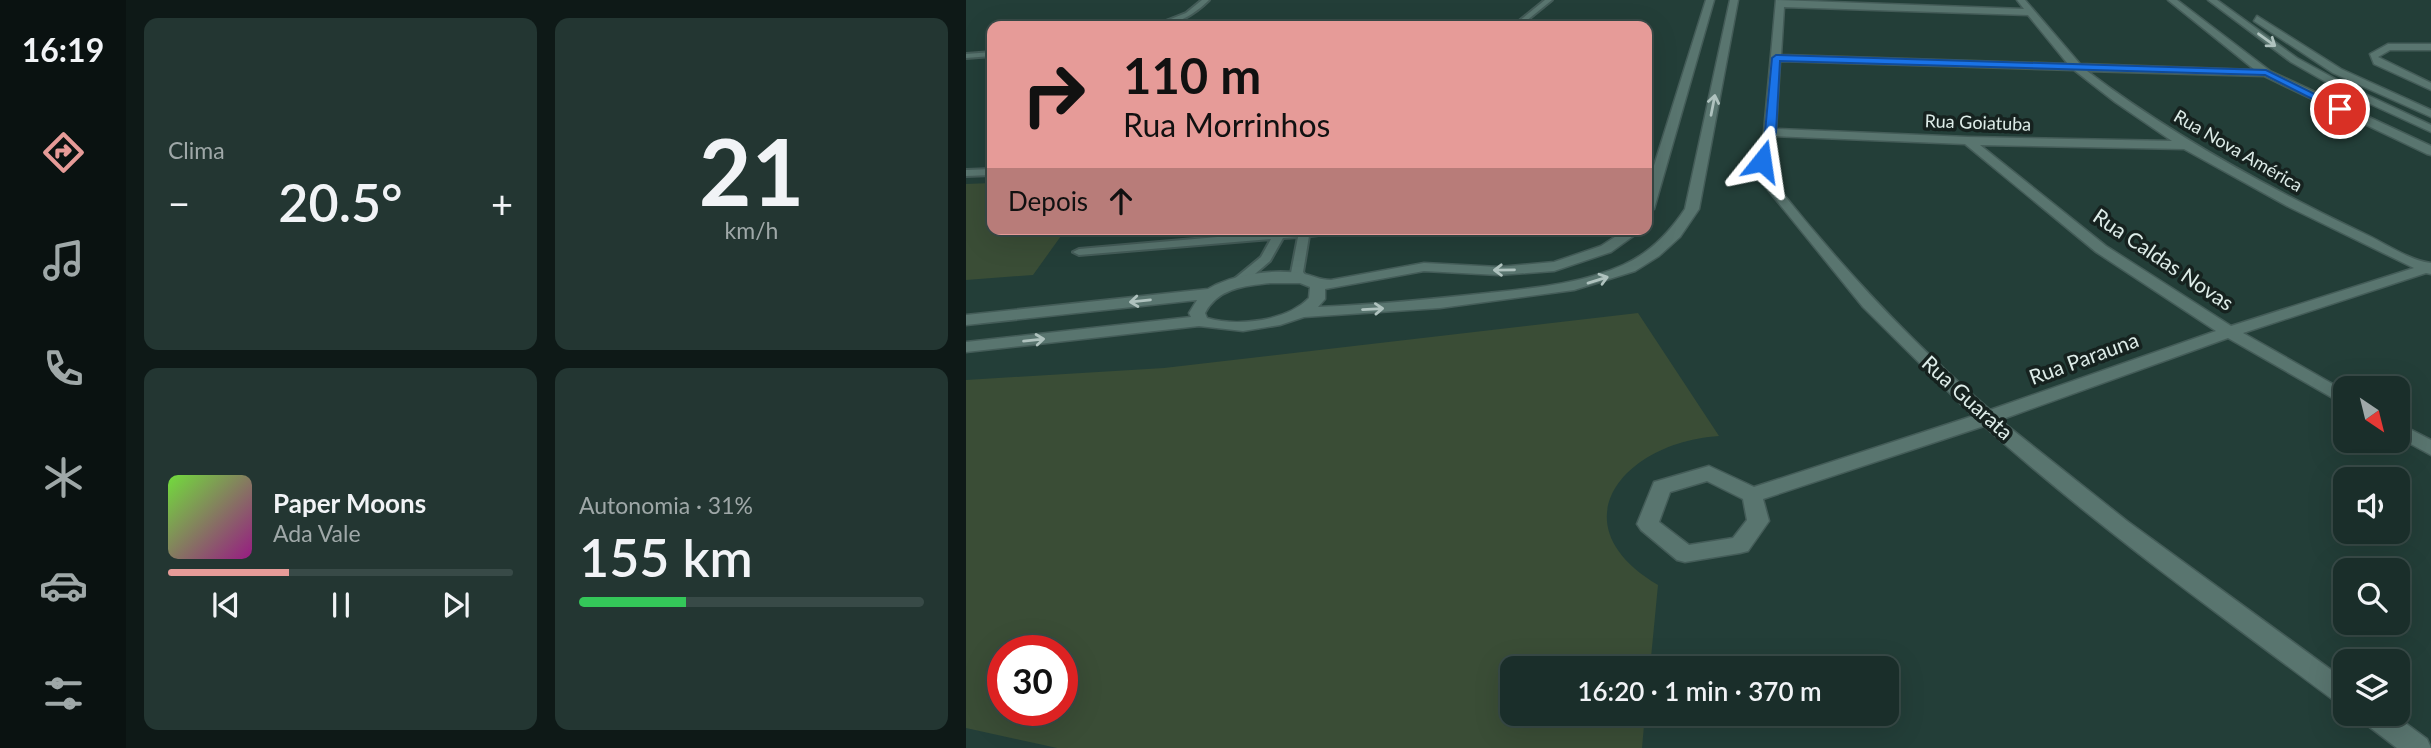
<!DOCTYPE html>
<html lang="pt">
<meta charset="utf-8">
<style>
body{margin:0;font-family:Lato,sans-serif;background:#233632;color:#f1f3f6;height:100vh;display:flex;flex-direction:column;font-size:26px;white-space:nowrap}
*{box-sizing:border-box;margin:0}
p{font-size:23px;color:#9fa8a8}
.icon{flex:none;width:38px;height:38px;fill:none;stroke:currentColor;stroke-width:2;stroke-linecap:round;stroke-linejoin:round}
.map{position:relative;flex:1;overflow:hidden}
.sheet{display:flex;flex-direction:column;gap:18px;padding:18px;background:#0e1917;width:840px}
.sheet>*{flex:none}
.guide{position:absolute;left:21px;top:21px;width:665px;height:214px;border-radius:14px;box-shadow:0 7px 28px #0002,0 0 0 2px #384a47;background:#e69b98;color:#111;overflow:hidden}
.needle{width:46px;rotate:145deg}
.controls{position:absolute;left:1367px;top:376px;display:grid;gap:14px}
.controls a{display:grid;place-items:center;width:77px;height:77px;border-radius:14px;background:#1a2e2a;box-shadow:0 7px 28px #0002,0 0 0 2px #384a47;font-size:35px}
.speed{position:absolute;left:21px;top:635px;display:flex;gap:14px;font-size:35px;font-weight:700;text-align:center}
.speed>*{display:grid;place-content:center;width:91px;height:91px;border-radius:50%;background:#1a2e2a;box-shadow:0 7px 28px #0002,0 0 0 2px #384a47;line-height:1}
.speed .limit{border:10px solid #d22;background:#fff;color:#111}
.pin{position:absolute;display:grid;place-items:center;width:60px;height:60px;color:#fff;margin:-30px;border:4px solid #fff;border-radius:50%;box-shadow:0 2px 7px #0007}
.me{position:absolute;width:77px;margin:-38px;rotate:15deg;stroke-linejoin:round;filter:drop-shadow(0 0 5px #0008)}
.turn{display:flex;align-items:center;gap:24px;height:147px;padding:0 21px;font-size:32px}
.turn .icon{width:91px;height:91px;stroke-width:2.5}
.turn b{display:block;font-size:49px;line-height:60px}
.then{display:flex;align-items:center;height:66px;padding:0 21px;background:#0003;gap:14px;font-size:26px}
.big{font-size:52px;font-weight:600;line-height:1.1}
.sheet .card{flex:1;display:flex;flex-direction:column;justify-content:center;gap:10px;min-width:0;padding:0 24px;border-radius:14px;background:#233632}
.sheet .dial{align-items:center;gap:0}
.dial b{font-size:91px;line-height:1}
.song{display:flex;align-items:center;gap:21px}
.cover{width:84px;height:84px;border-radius:10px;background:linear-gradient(135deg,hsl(100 70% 55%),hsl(310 70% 35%))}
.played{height:7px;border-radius:4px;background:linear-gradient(90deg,#e69b98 35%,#384a47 35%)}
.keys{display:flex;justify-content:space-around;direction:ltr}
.heat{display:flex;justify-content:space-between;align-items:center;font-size:38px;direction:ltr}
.charge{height:10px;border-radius:5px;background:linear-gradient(90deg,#34c759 31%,#384a47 0)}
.sheet .tiles{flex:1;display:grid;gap:18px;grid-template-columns:repeat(2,1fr)}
.trip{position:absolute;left:534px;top:656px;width:399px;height:70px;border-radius:14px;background:#1a2e2a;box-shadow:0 7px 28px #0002,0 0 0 2px #384a47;font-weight:600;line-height:70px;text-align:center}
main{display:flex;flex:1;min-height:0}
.tabs{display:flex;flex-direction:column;width:126px;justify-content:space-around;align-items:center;background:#0a1211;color:#9fa8a8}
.tabs .icon{width:49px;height:49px}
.tabs .current{color:#e69b98}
.tabs b{font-size:32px;color:#f1f3f6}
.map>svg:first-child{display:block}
.green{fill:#3a4d36;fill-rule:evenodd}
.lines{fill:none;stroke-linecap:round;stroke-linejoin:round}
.lane-casing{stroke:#445c58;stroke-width:4}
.street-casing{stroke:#445c58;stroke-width:3}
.secondary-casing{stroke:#445c58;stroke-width:3}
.lane{fill:#59756f;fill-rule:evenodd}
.street{fill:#59756f;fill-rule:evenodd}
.secondary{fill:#59756f;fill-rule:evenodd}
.oneway{stroke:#afc2be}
.route{fill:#1a73e8;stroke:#114b97;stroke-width:2}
.labels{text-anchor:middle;stroke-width:7;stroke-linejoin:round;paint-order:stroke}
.far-street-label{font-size:18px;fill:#ddece8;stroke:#16221f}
.street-label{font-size:21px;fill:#ddece8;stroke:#16221f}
</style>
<main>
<nav class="tabs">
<b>16:19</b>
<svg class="icon current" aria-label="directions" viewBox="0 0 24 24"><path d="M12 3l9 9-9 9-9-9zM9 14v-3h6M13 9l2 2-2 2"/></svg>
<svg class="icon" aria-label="music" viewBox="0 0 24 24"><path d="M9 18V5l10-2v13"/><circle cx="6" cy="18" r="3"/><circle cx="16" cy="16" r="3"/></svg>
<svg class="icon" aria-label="phone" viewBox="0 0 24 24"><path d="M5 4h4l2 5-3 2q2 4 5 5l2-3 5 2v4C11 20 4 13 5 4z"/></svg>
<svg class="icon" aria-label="climate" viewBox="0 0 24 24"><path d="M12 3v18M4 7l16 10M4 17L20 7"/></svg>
<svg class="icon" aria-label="car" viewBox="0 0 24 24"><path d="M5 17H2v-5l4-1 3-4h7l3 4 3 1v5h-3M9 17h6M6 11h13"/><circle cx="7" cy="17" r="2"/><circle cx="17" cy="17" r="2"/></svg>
<svg class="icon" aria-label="filters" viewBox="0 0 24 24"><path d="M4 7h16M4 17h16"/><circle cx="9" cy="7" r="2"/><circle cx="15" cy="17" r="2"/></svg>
</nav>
<section class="sheet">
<div class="tiles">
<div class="card"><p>Clima</p>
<div class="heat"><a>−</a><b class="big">20.5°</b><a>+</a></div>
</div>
<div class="card dial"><b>21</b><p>km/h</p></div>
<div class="card">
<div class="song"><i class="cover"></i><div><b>Paper Moons</b><p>Ada Vale</p></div></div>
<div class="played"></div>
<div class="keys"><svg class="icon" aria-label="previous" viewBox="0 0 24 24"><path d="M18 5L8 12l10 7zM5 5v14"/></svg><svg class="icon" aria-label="pause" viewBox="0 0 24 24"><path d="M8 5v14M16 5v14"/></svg><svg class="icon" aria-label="next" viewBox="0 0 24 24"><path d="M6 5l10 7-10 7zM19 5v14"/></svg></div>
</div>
<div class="card"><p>Autonomia · 31%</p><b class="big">155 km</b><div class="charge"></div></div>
</div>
</section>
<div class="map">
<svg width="1465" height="748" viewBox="0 0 1465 748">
<rect width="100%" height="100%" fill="#233e38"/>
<!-- green -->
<path class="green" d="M26 183V229H100L67 275 0 280V184Z
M672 313 753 436C658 442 589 524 692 585L684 668H546V714H679L676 748H91L0 728V380L198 368ZM37 651H96V710H37Z"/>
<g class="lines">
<!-- lane casing -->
<g class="lane-casing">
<path id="lane" d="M236 0H243C229 14 208 27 187 26L220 13Z
M579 0H586L554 26H547Z
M26 52V56L0 58V54Z
M26 169V175L0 176V170Z
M310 229H387L382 232 343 236 337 272 342 278 336 282 332 281 325 273 332 237 317 238 304 261 275 286H267L265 283 267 280 295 257 305 239 113 255 107 252 113 249 308 232Z"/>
</g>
<!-- street casing -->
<g class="street-casing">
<path id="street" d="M810 0 1058 9 1051 0H1059L1114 64 1289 70 1202 0H1211L1304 71 1465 146V155L1461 154 1298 76 1121 71C1207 136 1300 187 1397 233 1417 242 1444 261 1465 263V274L1460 273 1277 333 1379 391V405L1262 338 1034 420 1161 521 1379 680V705L1370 702C1251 613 1129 525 1018 426L797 499 803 521 782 551 774 553 719 562 711 560 675 530 671 524 688 482 743 466 788 487 1007 416 897 307 790 175V161L798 132ZM818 7 1062 15 1102 64 815 55ZM814 61 1108 70 1149 102 1206 141 1002 137 810 129ZM809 136 999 144 1130 252 1250 331 1024 410C941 339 869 260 802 175V161ZM1014 145 1218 149 1323 207 1448 268 1265 326 1140 246ZM741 481 777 499 781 520 767 538 723 545 693 522 704 492Z
M1422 44H1465V50H1424L1412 57 1465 83V90L1408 64 1404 54Z
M1432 423 1465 440V455L1432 437Z
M1393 714H1427L1461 739 1465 748H1431L1397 722Z"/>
</g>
<!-- secondary casing -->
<g class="secondary-casing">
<path id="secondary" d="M740 0H748L688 209 681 213V188Z
M764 0H772L733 209 714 237 693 256 669 271 608 290 474 308 338 317 314 325 277 331 233 326 0 352V342L225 317 223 313 231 300 0 325V315L242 289C266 274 311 268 338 274 348 276 354 280 365 280L458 263 533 267 588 262 635 246 661 229H677L645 252 588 271 533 275 458 271 359 289V299L352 307C409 305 466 299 522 293 568 288 615 284 657 265 684 253 703 233 719 209ZM304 283H334L344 287 343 298C321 321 271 327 241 318L239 313C252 288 278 286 304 283Z
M1242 0H1251L1331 58 1382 86 1465 125V132L1374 90 1325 62Z
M1291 16 1375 69 1465 110V117L1367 73 1288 21Z"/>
</g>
<!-- lane -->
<use href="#lane" class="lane"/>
<!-- street -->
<use href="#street" class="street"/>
<!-- secondary -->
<use href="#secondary" class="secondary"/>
</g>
<!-- one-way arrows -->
<defs><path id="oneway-shaft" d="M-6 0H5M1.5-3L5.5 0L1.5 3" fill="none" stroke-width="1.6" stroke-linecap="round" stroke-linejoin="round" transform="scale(1.75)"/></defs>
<g class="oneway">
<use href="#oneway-shaft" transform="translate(1301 40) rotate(36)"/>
<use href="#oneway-shaft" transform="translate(747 105) rotate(-79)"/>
<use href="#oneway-shaft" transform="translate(538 270) rotate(179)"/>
<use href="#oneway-shaft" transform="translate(632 280) rotate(-17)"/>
<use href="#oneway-shaft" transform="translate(174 301) rotate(174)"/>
<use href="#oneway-shaft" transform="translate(407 309) rotate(-3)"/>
<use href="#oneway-shaft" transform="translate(68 340) rotate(-6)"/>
</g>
<!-- route -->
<path class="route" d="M810 55 1300 70 1379 109 1370 111 1299 75 814 61 810 132 801 161 796 164 790 161 799 132 806 58Z"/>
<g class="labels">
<!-- far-street labels -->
<g class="far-street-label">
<text transform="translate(1012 123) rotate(2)" y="6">Rua Goiatuba</text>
<text transform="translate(1272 151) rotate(30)" y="6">Rua Nova América</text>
</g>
<!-- street labels -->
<g class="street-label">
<text transform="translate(1197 260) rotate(34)" y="7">Rua Caldas Novas</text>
<text transform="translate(1118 359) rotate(-20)" y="7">Rua Parauna</text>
<text transform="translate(1001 398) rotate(42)" y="7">Rua Guarata</text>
</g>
</g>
</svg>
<div class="controls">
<a><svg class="needle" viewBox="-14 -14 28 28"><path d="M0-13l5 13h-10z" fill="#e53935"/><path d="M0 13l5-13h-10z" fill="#9fa8a8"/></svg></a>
<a><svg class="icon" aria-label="sound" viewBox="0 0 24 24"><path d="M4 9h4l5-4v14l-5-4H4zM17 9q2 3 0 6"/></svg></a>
<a><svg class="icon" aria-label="search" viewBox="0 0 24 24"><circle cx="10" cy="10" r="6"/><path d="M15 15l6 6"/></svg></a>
<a><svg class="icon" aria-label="layers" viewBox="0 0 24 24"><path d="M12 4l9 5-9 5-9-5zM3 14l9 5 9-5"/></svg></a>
</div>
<div class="speed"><div class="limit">30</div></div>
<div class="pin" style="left:1374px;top:109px;background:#d93025"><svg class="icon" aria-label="arrive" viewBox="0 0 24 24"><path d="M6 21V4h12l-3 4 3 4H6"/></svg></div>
<svg class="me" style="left:796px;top:161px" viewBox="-20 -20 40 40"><path d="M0-17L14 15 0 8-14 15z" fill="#1a73e8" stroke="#fff" stroke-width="4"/></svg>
<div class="trip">16:20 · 1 min · 370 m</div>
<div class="guide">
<div class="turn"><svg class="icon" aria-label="right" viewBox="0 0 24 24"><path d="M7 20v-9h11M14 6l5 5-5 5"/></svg><div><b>110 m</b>Rua Morrinhos</div></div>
<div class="then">Depois<svg class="icon" aria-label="ahead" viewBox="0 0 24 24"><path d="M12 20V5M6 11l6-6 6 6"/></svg></div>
</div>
</div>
</main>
